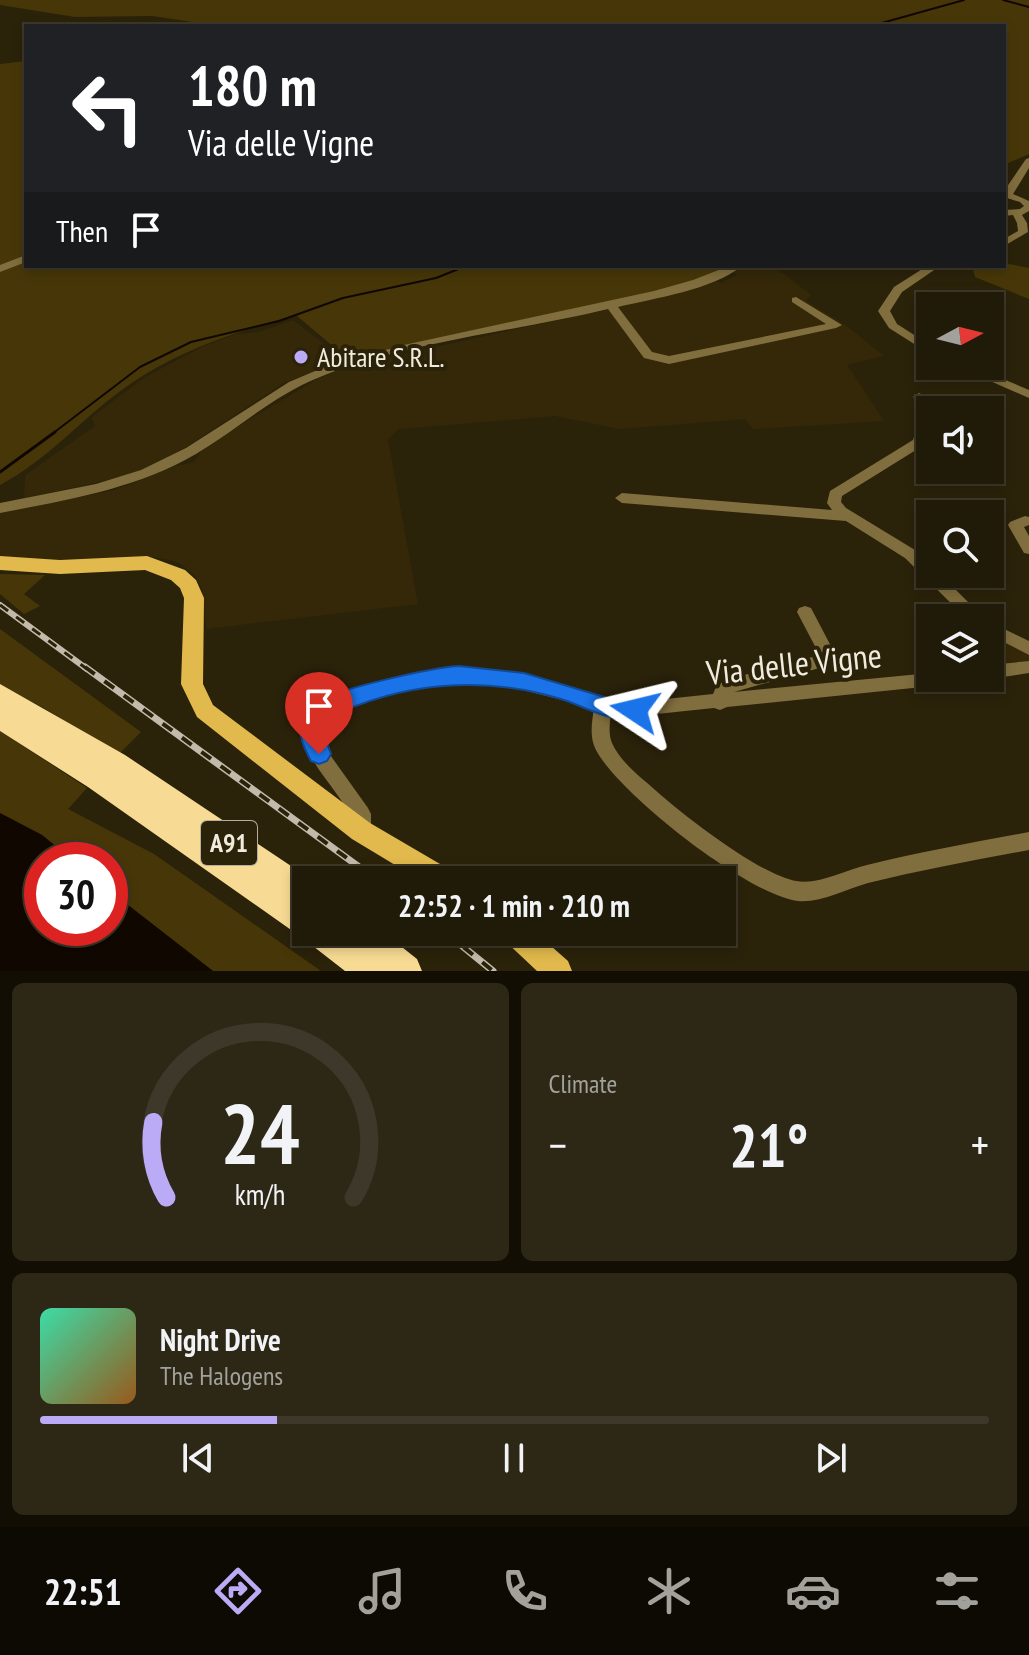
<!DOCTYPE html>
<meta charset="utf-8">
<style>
body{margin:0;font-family:"PT Sans Narrow",sans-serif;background:#2d2716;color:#f1f3f6;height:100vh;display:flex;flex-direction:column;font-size:30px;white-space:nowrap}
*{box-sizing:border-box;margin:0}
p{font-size:26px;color:#a2a19c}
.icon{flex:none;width:44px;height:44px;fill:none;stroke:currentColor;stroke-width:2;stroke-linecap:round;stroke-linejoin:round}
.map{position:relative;height:971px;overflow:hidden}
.sheet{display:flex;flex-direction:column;gap:12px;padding:12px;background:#120e04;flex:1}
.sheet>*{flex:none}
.hud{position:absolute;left:24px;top:24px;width:982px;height:244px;border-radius:0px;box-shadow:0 4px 12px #0003,0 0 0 2px #3d3829;background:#202124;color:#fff;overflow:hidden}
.needle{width:52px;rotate:83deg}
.controls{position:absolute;left:916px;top:292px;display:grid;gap:16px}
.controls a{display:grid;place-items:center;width:88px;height:88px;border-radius:0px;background:#201a08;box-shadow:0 4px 12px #0003,0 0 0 2px #3d3829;font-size:40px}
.speed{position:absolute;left:24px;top:842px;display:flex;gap:16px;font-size:40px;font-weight:700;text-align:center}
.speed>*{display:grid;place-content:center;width:104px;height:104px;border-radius:50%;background:#201a08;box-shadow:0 4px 12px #0003,0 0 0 2px #3d3829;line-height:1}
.speed .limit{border:12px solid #d22;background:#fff;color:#111}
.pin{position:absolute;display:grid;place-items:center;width:68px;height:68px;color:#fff;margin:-82px -34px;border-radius:50% 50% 50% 0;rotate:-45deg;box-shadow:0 0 8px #0007}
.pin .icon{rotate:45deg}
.me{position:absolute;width:88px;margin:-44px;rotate:280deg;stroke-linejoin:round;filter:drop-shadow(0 0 6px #0008)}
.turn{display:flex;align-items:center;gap:28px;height:168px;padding:0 32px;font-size:36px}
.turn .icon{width:104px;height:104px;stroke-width:2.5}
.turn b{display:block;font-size:56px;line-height:68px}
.then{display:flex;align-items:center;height:76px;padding:0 32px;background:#0003;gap:16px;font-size:30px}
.big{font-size:60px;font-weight:700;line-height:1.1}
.sheet .card{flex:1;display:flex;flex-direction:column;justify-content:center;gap:12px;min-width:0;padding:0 28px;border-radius:12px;background:#2d2716}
.sheet .dial{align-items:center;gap:0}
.dial svg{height:208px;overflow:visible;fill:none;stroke:#3d3829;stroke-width:7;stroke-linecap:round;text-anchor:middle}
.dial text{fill:#f1f3f6;stroke:none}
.song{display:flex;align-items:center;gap:24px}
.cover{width:96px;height:96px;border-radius:12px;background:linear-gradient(135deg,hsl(160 70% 55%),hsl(30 70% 35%))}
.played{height:8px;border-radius:4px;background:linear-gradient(90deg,#bbaaf6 25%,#3d3829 25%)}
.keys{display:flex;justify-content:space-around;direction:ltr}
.heat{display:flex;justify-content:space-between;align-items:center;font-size:44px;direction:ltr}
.sheet .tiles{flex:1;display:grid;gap:12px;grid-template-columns:1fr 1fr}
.card:last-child{grid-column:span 2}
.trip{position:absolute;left:292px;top:866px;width:444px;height:80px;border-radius:0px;background:#201a08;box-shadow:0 4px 12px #0003,0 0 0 2px #3d3829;font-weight:700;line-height:80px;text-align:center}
.dock{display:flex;height:128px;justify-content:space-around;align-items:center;background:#0d0a03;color:#a2a19c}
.dock .icon{width:56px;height:56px}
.dock .active{color:#bbaaf6}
.dock b{font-size:36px;color:#f1f3f6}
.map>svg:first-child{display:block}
.built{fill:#342808}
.green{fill:#473708}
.water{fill:#100800}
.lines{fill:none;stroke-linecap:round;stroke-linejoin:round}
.stream-far1{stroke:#100800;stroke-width:2}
.stream{stroke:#100800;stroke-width:3}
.minor{fill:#816e3e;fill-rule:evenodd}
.major{fill:#e1b94c;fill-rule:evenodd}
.highway{fill:#f7db94;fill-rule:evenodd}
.rail-far1-casing{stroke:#c2bbab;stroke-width:6}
.rail-casing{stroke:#c2bbab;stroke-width:7}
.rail-far1{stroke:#2b220a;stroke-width:3;stroke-dasharray:10;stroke-linecap:butt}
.rail{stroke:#2b220a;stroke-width:4;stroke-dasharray:12;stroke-linecap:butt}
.route{fill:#1a73e8;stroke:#114b97;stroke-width:2}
.poi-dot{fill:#bbaaf6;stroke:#2b220a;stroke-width:3}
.labels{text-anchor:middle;stroke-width:8;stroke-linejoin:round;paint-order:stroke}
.shield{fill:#2b220a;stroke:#b6af9e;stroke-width:2}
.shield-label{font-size:26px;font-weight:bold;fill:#f1ebdd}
.poi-label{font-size:28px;fill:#f1ebdd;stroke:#2b220a;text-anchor:start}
.near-street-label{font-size:34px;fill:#f1ebdd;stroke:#2b220a}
</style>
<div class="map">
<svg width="1029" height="971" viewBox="0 0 1029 971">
<rect width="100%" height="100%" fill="#2b220a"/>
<!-- built -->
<path class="built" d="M745 266H774L811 295 806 301 847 326 884 356 847 365 884 421 753 429 745 419 620 429 555 416 399 429 388 439 418 604 206 629 203 592 196 577 181 564 170 560 153 557 87 561 0 557V513L115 490 176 466 194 462 205 446 319 378 354 365 626 305 714 280 721 283 737 275 733 272Z
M293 320 346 360 284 383 177 453 128 476 24 498 25 475 95 426 92 417 145 377 202 347 236 334 259 332Z
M997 634 1029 652V661L990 665V635Z"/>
<!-- green -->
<path class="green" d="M0 0H1029V154L1004 165V26H219L152 16 75 17 0 5Z
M26 61V266H732L672 288 348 359 296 315C235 332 178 350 126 387 83 417 48 460 0 485V64Z
M1004 263 1029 268V299L975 277 972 266H1004Z
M0 574 45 575 24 594 40 606 24 614 0 594Z
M0 629 141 732 118 755 44 708 0 685Z
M0 731 87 788 68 809 154 854 321 971H213L110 891V860H73L42 835 0 813Z"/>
<!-- water -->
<path class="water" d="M0 813 42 835 73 860H42V928H110V891L213 971H0Z"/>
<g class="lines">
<!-- stream-far1 -->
<path class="stream-far1" d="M1003 0 1029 7
M871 26 964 0
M52 434 140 367 191 342 279 321 343 298 436 278 466 266"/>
<!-- stream -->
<path class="stream" d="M0 472 55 432"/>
<!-- minor -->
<path class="minor" d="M1029 158V168L1013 194 1029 201V211L1022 215 1027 223 1028 232 1004 246V239L1018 231 1017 223 1013 215 1004 216V210L1020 209 1024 206 1020 202 1004 197V191L1026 159Z
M26 255V262L0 272V265Z
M729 266H742C712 290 655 298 618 307L652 352 669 356 826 324 792 302V298L796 297 842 325 836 328 669 364 644 358 608 309C513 332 411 341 320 377 274 395 238 429 196 454 136 489 67 500 0 513V503L96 484 141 470 186 448 289 382 327 366 404 345 654 291 693 280Z
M927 266H940L902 292 890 311 897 324 930 345V354L889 328 878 311 894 287Z
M956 366H972L1029 390V398Z
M919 393 936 402V410H930V429L924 445 842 496 841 502 846 508 915 550 930 564V574H940L984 618H966L905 558 846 521 622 503 615 498 622 493 832 510 827 503 830 491 913 440 924 404 913 397Z
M1025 516 1029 517V525L1024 527 1029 536V554L1024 553 1008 525 1010 522Z
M805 606 811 608 833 650 830 665 734 692 930 673V678H951L948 683 942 685 727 707 720 710 714 708 628 717 611 713C610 722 608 734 612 743 621 764 646 781 662 796 690 820 761 875 796 881 819 885 845 870 867 865 920 852 975 842 1029 832V850C975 860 921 870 868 883 846 889 821 903 798 901 748 895 619 794 596 750 589 737 592 722 594 708L511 687 453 681 417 687 337 710 324 718 320 732 323 745 368 808 371 814V831L368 837 361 840 354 837C350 829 353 820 349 813 331 778 272 732 325 700L417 673 453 667 511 673 628 703 713 694 716 687 725 680 816 656 817 650 797 612 799 608Z
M990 622 1029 641V655L990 635Z
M1029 661V673L990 679 988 678 990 665Z"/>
<!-- major -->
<path class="major" d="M0 556 60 560 147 556 185 570 196 580 204 598 203 684 213 705 370 823 452 871 456 880H420L352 839 197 717 181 684 184 598 180 588 171 580 145 570 60 574 0 570Z
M501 932H535L568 961 572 971H537L505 941Z"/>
<!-- highway -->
<path class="highway" d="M0 684 125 755 312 880H306V932H383L417 959 422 971H345L309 943 306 937 294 932 88 787 0 731Z"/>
<!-- rail-far1 casing -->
<g class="rail-far1-casing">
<path id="rail-far1" d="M0 605 87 669"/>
</g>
<!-- rail casing -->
<g class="rail-casing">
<path id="rail" d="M85 667 377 880
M445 932 493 971"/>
</g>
<!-- rail-far1 -->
<use href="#rail-far1" class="rail-far1"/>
<!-- rail -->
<use href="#rail" class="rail"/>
</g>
<!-- route -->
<path class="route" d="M459 666 524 673 611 699 643 704 646 710 643 717C615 726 587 707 561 699 483 675 402 682 328 718L323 732 331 754 327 761 319 764 311 761C304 748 297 734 302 720 304 714 309 707 313 704 334 689 431 668 459 666Z"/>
<!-- markers -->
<circle class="poi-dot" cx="301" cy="357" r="8"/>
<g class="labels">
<!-- shield labels -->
<rect class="shield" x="201" y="821" width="56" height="44" rx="6"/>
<g class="shield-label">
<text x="229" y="852">A91</text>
</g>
<!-- poi labels -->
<g class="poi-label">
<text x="317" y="367">Abitare S.R.L.</text>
</g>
<!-- near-street labels -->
<g class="near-street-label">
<text transform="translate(794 664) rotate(-6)" y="12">Via delle Vigne</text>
</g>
</g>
</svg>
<div class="controls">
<a><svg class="needle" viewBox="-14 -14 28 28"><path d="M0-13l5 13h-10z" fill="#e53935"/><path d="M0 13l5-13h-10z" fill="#a2a19c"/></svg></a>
<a><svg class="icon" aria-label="sound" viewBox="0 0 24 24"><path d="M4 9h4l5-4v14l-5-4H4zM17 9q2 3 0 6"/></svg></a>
<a><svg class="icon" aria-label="search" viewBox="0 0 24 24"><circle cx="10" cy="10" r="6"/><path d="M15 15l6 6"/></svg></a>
<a><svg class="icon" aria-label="layers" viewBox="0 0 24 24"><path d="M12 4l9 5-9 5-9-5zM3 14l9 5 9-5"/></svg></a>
</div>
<div class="speed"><div class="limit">30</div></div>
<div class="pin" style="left:319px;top:754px;background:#d93025"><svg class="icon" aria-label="arrive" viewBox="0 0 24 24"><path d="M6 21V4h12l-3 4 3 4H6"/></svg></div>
<svg class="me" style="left:635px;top:710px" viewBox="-20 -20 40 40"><path d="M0-17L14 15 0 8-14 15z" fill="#1a73e8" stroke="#fff" stroke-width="4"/></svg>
<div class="trip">22:52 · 1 min · 210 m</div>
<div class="hud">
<div class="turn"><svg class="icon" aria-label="left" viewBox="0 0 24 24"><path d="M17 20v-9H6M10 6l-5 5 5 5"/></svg><div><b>180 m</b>Via delle Vigne</div></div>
<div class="then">Then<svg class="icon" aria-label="arrive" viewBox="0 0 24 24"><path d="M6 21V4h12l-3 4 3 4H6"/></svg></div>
</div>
</div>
<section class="sheet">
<div class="tiles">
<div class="card dial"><svg viewBox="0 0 100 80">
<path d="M14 69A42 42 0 1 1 86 69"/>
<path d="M14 69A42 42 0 0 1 9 40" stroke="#bbaaf6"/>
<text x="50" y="56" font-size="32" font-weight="700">24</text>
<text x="50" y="72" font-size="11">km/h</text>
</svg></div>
<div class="card"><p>Climate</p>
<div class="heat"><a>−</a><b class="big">21°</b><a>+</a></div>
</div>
<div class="card">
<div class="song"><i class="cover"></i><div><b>Night Drive</b><p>The Halogens</p></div></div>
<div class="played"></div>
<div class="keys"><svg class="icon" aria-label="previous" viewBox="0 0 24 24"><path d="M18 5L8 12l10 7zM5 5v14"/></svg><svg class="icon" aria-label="pause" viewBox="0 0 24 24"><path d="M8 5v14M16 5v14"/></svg><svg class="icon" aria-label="next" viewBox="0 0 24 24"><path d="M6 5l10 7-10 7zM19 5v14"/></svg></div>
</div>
</div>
</section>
<nav class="dock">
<b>22:51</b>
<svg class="icon active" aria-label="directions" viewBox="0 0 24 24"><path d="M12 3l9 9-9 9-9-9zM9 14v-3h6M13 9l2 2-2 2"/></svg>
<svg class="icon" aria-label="music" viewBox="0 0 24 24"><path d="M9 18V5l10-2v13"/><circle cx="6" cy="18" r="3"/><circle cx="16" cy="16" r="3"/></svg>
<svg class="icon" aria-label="phone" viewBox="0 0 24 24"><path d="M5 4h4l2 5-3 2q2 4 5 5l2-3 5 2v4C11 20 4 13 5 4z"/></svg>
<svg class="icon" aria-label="climate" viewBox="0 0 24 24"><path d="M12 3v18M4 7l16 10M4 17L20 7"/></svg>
<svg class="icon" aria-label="car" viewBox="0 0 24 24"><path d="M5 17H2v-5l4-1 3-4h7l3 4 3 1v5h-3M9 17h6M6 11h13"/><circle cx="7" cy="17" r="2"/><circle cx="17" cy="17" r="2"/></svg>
<svg class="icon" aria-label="filters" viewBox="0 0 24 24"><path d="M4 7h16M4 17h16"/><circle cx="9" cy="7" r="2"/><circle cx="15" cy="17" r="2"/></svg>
</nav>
